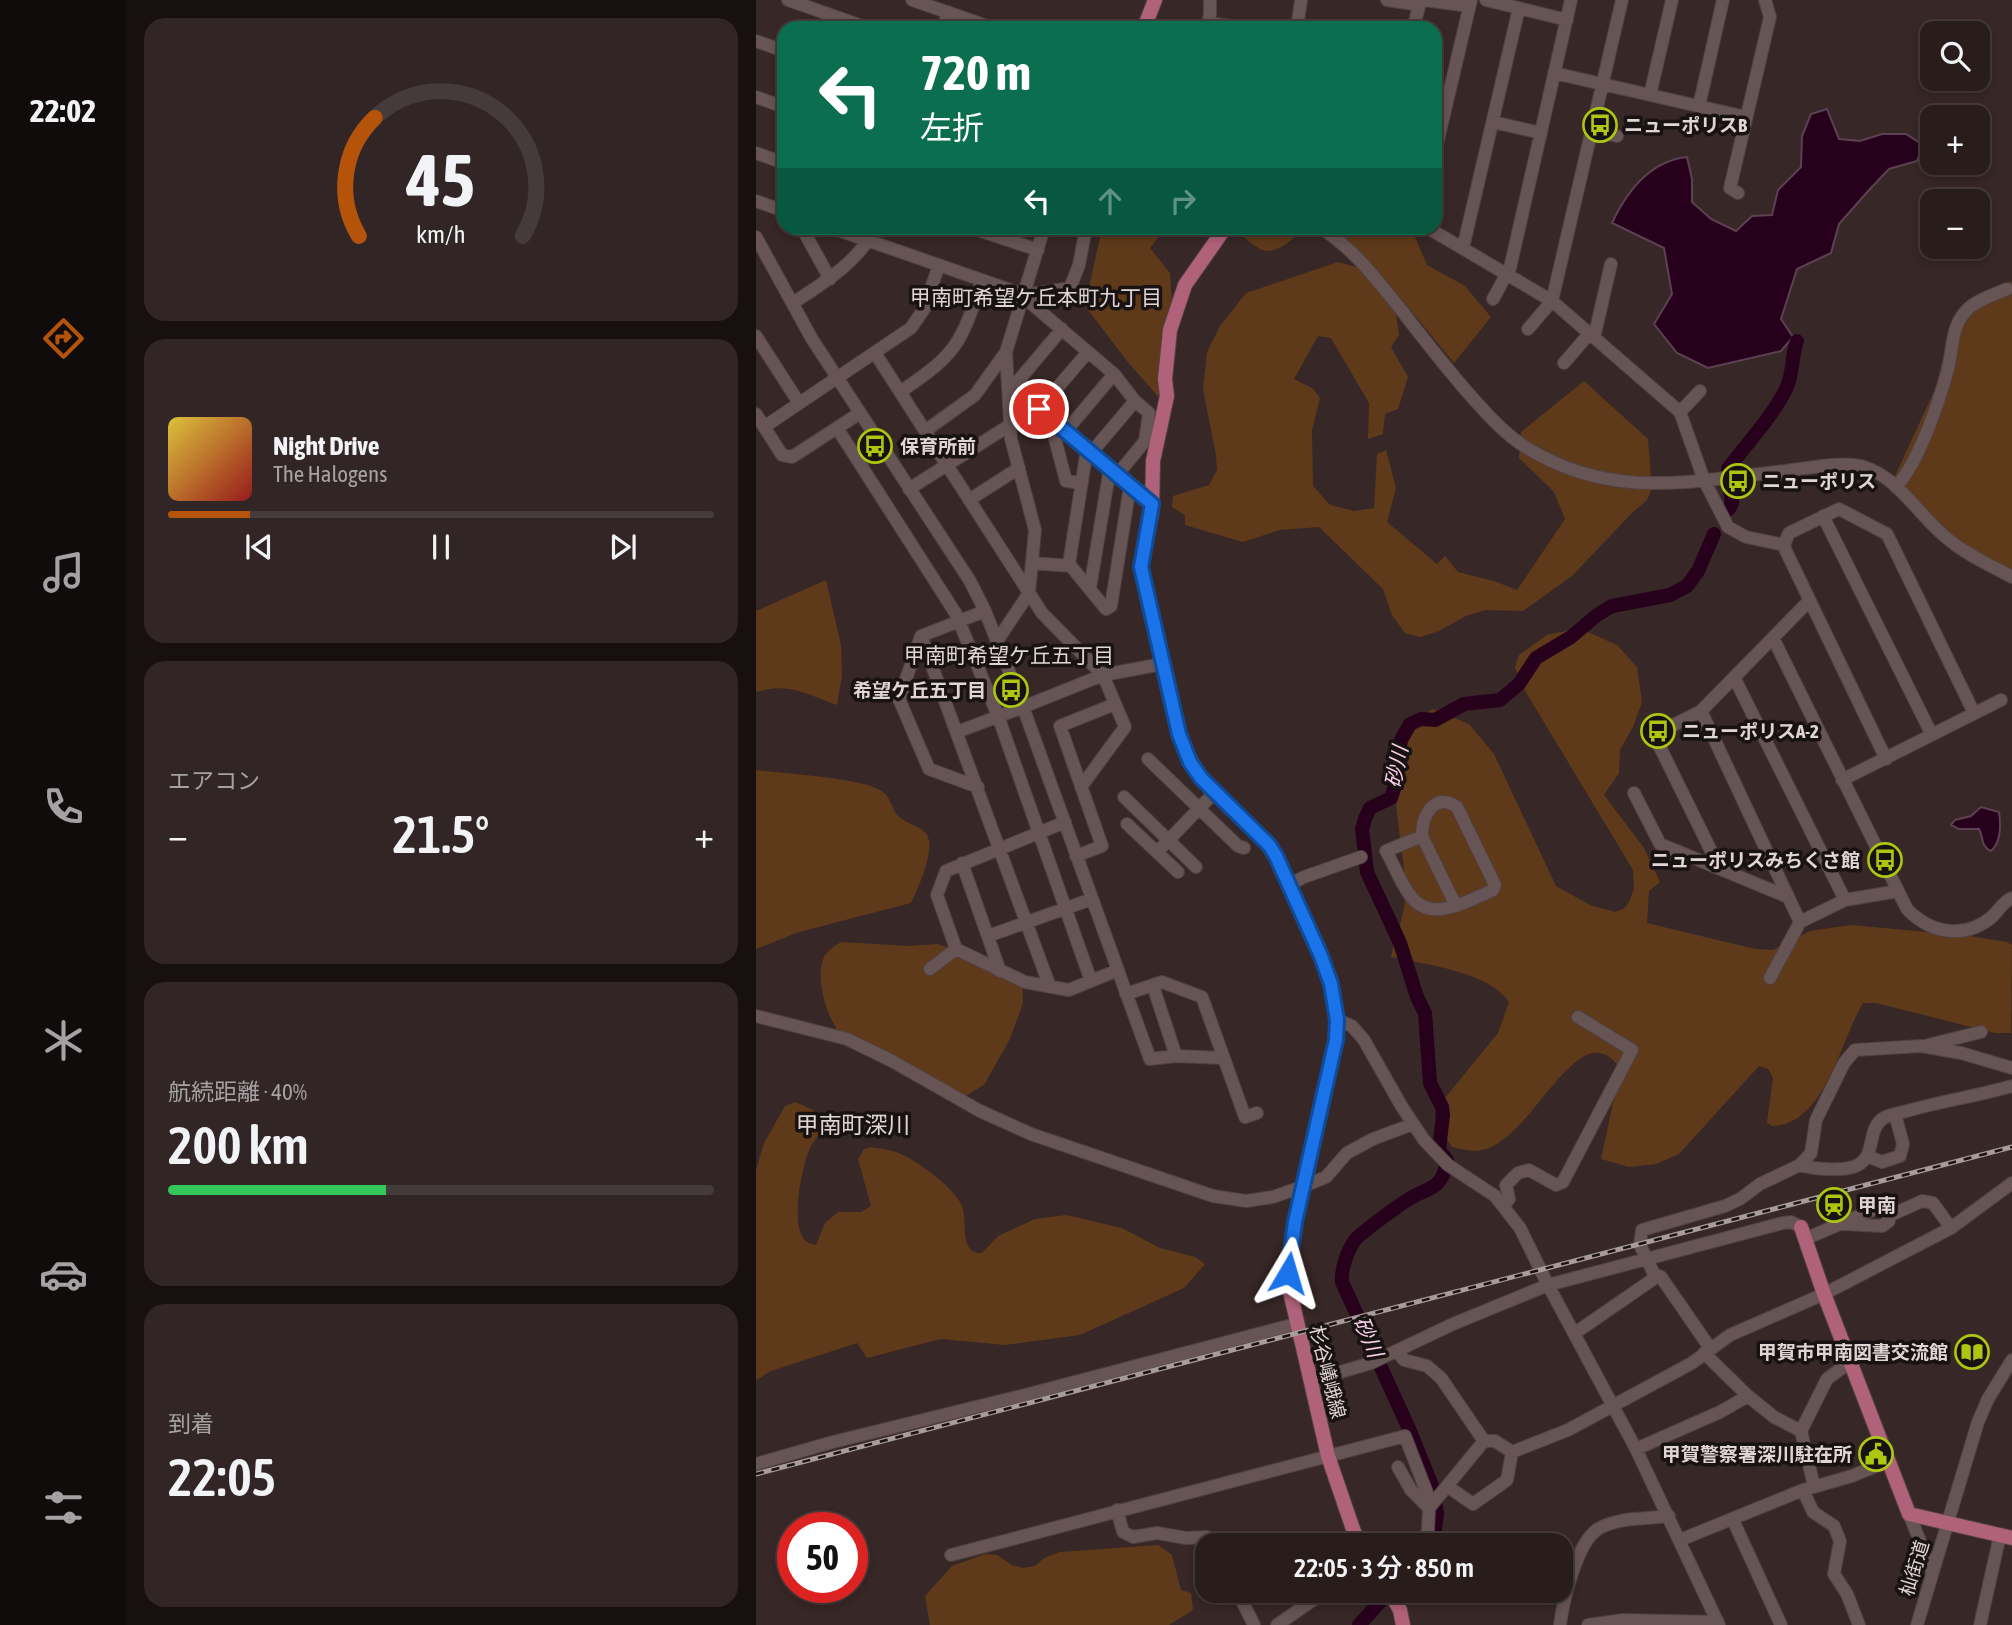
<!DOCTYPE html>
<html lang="ja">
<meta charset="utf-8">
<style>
body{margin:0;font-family:"Asap Condensed","Noto Sans JP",sans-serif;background:#312625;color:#f1f3f6;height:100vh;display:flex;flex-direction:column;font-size:26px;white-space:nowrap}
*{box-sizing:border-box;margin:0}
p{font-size:23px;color:#a5a2a3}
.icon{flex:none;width:38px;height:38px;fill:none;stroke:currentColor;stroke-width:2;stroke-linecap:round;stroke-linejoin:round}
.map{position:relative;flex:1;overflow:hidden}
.drawer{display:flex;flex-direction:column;gap:18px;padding:18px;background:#17100f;width:630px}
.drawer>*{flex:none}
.top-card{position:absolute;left:21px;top:21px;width:665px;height:214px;border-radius:21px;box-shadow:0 4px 10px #0003,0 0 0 2px #453b3b;background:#0b6e4f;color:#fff;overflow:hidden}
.controls{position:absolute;left:1164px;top:21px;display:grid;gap:14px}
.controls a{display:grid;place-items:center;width:70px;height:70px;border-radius:14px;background:#291d1c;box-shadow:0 4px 10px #0003,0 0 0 2px #453b3b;font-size:35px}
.speed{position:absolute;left:21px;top:1512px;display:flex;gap:14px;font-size:35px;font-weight:700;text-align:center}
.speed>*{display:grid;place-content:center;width:91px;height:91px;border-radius:50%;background:#291d1c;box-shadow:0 4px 10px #0003,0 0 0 2px #453b3b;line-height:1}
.speed .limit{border:10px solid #d22;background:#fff;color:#111}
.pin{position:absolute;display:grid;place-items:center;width:60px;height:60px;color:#fff;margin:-30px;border:4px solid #fff;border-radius:50%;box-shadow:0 2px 7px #0007}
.me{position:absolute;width:77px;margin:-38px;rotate:7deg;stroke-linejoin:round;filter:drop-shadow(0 0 5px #0008)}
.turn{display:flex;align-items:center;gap:24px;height:147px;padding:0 28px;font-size:32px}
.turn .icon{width:91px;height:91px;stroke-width:2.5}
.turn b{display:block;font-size:49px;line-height:60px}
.lanes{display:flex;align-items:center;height:66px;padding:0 28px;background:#0003;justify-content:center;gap:35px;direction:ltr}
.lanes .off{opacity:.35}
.big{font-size:52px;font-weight:600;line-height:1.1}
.drawer .tile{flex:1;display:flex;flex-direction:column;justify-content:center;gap:10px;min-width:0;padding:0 24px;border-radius:21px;background:#312625}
.drawer .dial{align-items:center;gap:0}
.dial svg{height:182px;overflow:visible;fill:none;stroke:#453b3b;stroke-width:7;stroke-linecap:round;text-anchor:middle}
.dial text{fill:#f1f3f6;stroke:none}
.song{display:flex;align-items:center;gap:21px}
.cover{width:84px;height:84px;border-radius:10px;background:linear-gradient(135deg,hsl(50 70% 55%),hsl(0 70% 35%))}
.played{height:7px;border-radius:4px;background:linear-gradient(90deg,#b45309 15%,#453b3b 15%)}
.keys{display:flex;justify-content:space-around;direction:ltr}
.heat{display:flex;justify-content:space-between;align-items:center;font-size:38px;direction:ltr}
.charge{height:10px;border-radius:5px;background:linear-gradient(90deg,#34c759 40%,#453b3b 0)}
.trip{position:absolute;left:439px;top:1533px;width:378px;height:70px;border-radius:21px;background:#291d1c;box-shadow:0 4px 10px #0003,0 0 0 2px #453b3b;font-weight:600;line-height:70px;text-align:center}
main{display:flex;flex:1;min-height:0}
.tabs{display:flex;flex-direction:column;width:126px;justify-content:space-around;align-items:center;background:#100c0b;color:#a5a2a3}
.tabs .icon{width:49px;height:49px}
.tabs .on{color:#b45309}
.tabs b{font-size:32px;color:#f1f3f6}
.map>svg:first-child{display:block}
.green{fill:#5e3a1a}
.water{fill:#27001c;stroke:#5e4053;stroke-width:2}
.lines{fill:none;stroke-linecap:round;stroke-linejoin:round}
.river{stroke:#27001c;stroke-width:14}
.minor-casing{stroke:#504242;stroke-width:14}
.major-casing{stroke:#504242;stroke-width:16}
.minor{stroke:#675454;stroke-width:12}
.major{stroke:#b1627b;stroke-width:14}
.rail-casing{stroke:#a89b9a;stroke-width:5}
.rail{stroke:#191212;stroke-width:2.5;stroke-dasharray:8;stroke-linecap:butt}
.route-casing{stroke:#114b97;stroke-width:18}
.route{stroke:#1a73e8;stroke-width:12}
.labels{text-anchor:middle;stroke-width:7;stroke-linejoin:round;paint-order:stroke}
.poi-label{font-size:19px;font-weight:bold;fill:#e0d5d4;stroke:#191212;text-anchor:start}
.street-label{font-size:19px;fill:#e0d5d4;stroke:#191212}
.neighbourhood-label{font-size:21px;fill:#e0d5d4;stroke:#191212}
.water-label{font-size:21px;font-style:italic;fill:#fad2eb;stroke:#191212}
.quarter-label{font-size:23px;fill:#e0d5d4;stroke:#191212}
</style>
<main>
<nav class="tabs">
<b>22:02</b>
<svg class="icon on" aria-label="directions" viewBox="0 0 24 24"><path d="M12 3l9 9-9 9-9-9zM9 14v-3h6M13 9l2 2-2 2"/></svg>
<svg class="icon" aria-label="music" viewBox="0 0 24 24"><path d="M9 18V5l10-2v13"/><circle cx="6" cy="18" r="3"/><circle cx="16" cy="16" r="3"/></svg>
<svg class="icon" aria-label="phone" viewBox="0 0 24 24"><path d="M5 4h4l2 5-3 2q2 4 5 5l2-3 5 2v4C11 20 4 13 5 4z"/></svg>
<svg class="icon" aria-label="climate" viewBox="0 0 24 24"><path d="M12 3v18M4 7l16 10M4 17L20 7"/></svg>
<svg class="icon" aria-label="car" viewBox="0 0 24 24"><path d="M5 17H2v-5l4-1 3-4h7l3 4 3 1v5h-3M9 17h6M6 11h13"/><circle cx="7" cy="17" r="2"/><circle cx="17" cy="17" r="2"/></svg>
<svg class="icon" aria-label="filters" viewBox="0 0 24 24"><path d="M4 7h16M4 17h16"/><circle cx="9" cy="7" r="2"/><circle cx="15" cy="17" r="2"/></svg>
</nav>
<section class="drawer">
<div class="tile dial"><svg viewBox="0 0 100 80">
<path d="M14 69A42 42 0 1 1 86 69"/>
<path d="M14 69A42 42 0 0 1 21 17" stroke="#b45309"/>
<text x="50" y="56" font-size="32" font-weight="700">45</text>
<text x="50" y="72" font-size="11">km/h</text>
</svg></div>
<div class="tile">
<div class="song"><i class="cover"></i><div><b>Night Drive</b><p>The Halogens</p></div></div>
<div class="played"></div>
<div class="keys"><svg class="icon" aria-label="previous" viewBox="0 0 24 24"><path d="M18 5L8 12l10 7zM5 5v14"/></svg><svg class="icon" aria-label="pause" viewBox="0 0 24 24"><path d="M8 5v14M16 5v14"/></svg><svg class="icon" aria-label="next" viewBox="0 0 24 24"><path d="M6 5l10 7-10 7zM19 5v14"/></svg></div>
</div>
<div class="tile"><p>エアコン</p>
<div class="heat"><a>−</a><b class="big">21.5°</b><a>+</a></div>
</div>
<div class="tile"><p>航続距離 · 40%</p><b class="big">200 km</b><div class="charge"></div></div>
<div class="tile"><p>到着</p><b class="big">22:05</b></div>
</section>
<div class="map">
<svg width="1256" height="1625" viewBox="0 0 1256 1625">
<rect width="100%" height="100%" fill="#372726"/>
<!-- green -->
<path class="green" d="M346 228H409L394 248 414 273 416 303 407 402 371 361 329 306Z
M477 228H541L545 232C511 261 508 254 477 228Z
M576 228H655L671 265 709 286 735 317 698 363 629 279 620 286 640 313 643 335 635 347 652 377 642 409 629 414 627 434 612 439 613 403 575 338 562 336 538 379 556 388 564 398 556 430 557 486 574 505 598 511 618 508 621 454 630 450 640 488 631 522 681 564 689 556 702 572 738 581 761 590 809 519 798 492 763 458 765 432 828 381 892 439 896 488 891 500 876 513 816 576 767 611 729 610 710 616 683 631 664 637 649 633 636 615 627 589 563 527 524 530 487 542 429 525V515L416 507 417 496 453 485 461 470 460 455 447 389 451 352 464 326 490 293 582 262 607 269 618 266Z
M1256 281V572C1211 548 1166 521 1139 476L1180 387 1193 333 1243 288Z
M70 580 85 645 86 676 81 705C50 694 33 682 0 692V611Z
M823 628 861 645 881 667 886 702 877 727 864 750 863 773 848 795 888 848 904 882 893 891 891 923 999 949 1017 950 1054 931 1095 925 1214 936 1251 942 1256 945 1255 1033H1239L1120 1003H1107C1084 1041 1069 1126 1015 1126L1011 1122 1017 1078 1012 1069 1003 1066 923 1154 900 1164 873 1167 845 1159 864 1070C857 1054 840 1047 825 1058 793 1080 767 1134 733 1148 722 1153 708 1150 696 1147 686 1132 677 1123 684 1104L742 1033 753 1002C734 972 668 964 635 957 639 938 648 918 649 899 653 844 611 741 677 709L713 724 738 754 800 886 834 905 859 912 869 908 873 902 878 888 877 870 765 684 759 667 763 655 791 635Z
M0 770C25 773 111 778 127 792 134 797 136 808 141 815 149 823 161 825 169 832 182 845 162 889 155 903L43 932 0 949Z
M85 942 154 946 181 944 235 959 266 980 267 1003 254 1039 228 1085 209 1096 86 1036C71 1019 58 978 68 957 72 950 78 946 85 942Z
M39 1102C51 1107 67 1113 72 1125 66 1132 59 1139 55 1146 46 1163 33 1228 50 1241 53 1244 57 1244 60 1245L69 1223 82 1212H105L115 1206 102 1159 108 1149 114 1147C125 1148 142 1151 151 1157 168 1166 202 1191 207 1209 211 1223 203 1254 226 1253L242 1236 279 1219 310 1215 366 1228 404 1248 439 1257 449 1264 428 1288 324 1335 249 1345 185 1339 111 1358 101 1343 15 1371 0 1380V1170L8 1143 29 1106Z
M402 1545 416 1555 425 1590 435 1593 437 1610 413 1625H174L169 1596 196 1566 229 1554 241 1555 256 1565 267 1568 279 1566 288 1558 304 1552Z"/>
<!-- water -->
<path class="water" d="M1071 109 1083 139 1104 141 1126 134H1150L1167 145 1161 161 1133 169 1113 190 1083 224 1075 253 1041 269 1025 319 1037 337 1025 351 952 368 921 353 898 324 916 294 908 248 856 223C871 191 894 161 931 157L936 179V202L955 219 980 231 996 216 1016 215 1022 190 1045 167 1046 136 1055 114Z
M1225 807 1243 812C1245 824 1245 843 1235 851 1224 846 1228 838 1223 829H1203L1195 825 1199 820 1215 816Z"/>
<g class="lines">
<!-- river -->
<path class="river" d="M972 469C991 443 1015 419 1030 389 1038 372 1035 357 1041 341
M973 509 976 503 974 490
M691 1160 683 1150 687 1115 686 1107 674 1083 669 1013 661 997 644 943 611 872 606 829 609 819 614 808 635 798 638 789 645 740 654 724 665 719 679 720 708 704 744 700 763 684 780 658 815 637 841 615 856 606 914 595 931 586 942 571 958 534
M674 1545 678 1538 681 1513 677 1488 654 1431 586 1282C585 1269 591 1251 599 1240 606 1232 643 1205 653 1199 668 1189 684 1190 689 1169
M603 1625 634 1591"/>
<!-- minor casing -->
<g class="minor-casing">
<path id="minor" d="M32 0 112 28
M156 0 237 28
M631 0 664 5
M668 0 713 6
M730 0 811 20
M453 23 489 28
M187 28 192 12
M451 28 454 14V0
M541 28 545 0
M657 28 665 0
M0 41 28 51
M798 73 990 117
M894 95 916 0
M0 97 28 107
M943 106 967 0
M737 122 785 133
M836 130 861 136
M0 153 28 163
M679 153 715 0
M982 193 974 188 1014 17 1009 0
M0 201 28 211
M46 228 74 279
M76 228 269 295 314 288 323 265 330 228
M216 228 282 250
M565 228C599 250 621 280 646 311 671 343 696 376 723 405 737 421 753 437 771 448 858 501 935 481 1029 471 1051 468 1076 463 1098 465 1138 469 1162 516 1192 539 1211 555 1234 565 1256 577
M672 228 796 301 924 412 948 480 972 527 990 537 1028 545
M0 237 56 339 214 581 229 611 267 707 347 675 406 664
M707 248 763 8
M269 295 271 300 358 374 379 401 393 413 389 441 361 475
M737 299 754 268 815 0
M37 303C64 285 106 260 118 228
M772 329 796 301 866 0
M0 336 43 403
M838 338 855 264
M119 353 286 613 347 675 369 727 325 787
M808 363 833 334
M253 386 257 387 396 504
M257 387 306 329
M144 392C201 354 205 344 226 280
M283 409 332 352
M924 412 944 391
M0 414 26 455 36 457 104 413
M293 416 310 481 326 483
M8 427 155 328 168 309 183 265
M81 428 200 614 242 716 335 981
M169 431 219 395 250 352 288 228
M310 431 358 374
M331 449 313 564 350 609 355 606 374 486
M335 453 379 401
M1140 487C1163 462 1183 402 1192 369 1197 349 1195 328 1209 312 1218 301 1237 295 1251 289
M153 489 254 425
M213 500 263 468
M1067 516 1176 735
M276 563 315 566
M334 588 354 468
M165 636 294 987
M1017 638 1151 909C1174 933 1208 940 1236 917 1243 910 1247 902 1256 898
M241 641 273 593 279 530 255 439 250 352
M978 677 1089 900 1044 922 1014 978
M945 711 1044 922
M201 732 267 707 394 1059 420 1056 467 1058
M392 759 482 846 488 848
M1130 759 1030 551 1028 545 1033 533 1083 509 1131 534 1218 713
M1086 780 1245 700
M222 787 173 769 143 699 165 636 229 611
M878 793 904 844 1032 897
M368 797 440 867
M309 822 190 871 181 895 200 949 269 982 313 990 362 970
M371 824 422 872
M666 836 630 851C639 866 646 888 658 900 679 922 716 899 737 890L739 885 701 807C679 791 665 816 666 836L700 906
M401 852 458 793
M320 856 346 846 304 726 359 704
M206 863 244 971
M964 869 898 735 945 711 1053 601
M533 885 548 877 605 857
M1089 900 1142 891
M232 936 336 899
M174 969 200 949
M397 986 420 1056
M370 994 406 982 446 997 489 1117 501 1113
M0 1016 91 1039 136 1061 224 1111 275 1134 457 1196 490 1201 517 1197 548 1186 570 1177 591 1153 617 1139 657 1124
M581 1020 596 1026 608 1040 646 1107 668 1140 692 1165 739 1196 764 1228 792 1285 880 1449 963 1625
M1172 1045 1225 1032
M1111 1156 1126 1162 1144 1156 1147 1144 1139 1114
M1044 1165C1056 1169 1084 1171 1097 1167 1121 1160 1110 1132 1126 1119 1133 1114 1143 1113 1151 1111 1186 1101 1221 1096 1256 1086
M748 1206 753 1199 750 1185 762 1173 773 1170 800 1185 807 1182 876 1050 822 1017
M1133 1216 1166 1201 1177 1203 1195 1228
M1049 1239 1121 1208H1127L1133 1216V1221L1126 1226 1087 1224
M898 1274 905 1277 954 1348
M819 1333 896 1280 898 1274 884 1245 886 1230 969 1206 984 1199 1004 1184 1044 1165 1055 1153 1060 1120 1088 1063 1099 1050 1165 1046 1205 1053 1256 1068
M641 1351 648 1360 671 1366 685 1378 728 1441
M948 1353 992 1396 1018 1417 1045 1431
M554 1381 615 1363 697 1324 792 1285 1027 1223 1035 1222 1045 1227
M728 1441H739L756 1452 812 1430 936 1363 974 1335 1068 1294 1195 1228 1256 1183
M880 1449 964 1412 992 1396
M0 1464 77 1442 269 1395 540 1324
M642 1467 655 1490 673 1508
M691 1486 717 1504 751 1480 756 1452
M1058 1486 1045 1431 1071 1379 1094 1362
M1047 1490 1057 1512 1078 1526 1084 1541 1078 1574 1091 1594 1103 1625
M361 1510 367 1532 377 1537 401 1533 430 1538 451 1537 459 1545
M1153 1514 1176 1571
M977 1520 1025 1625
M924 1540 1047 1490 1096 1476 1132 1461
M666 1545 672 1530 673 1508 728 1441
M195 1555 649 1436 671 1493 673 1508
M481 1591 498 1625
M521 1625 570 1591
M804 1625C807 1601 821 1542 842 1529 861 1517 891 1519 913 1516
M832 1625 867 1620 962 1622
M1161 1625 1222 1422 1232 1399 1256 1360
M1224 1625 1244 1535"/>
</g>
<!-- major casing -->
<g class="major-casing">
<path id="major" d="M388 28 399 0
M469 228 429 285 414 330 409 379 411 396 397 461 396 512 385 567 414 699 427 747 445 778 513 845 520 856 565 956 575 984 581 1020 580 1040 536 1237 533 1259V1287L572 1456 598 1532 606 1545
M1045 1227 1068 1294 1153 1514 1256 1538
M633 1591 644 1610 647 1625"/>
</g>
<!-- minor -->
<use href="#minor" class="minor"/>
<!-- major -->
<use href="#major" class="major"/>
<!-- rail casing -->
<g class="rail-casing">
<path id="rail" d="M0 1474 1256 1147"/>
</g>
<!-- rail -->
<use href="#rail" class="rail"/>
</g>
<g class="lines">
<!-- route casing -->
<g class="route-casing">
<path id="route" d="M283 409 396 504 385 567 423 734 434 762 445 778 513 845 520 856 565 956 575 984 581 1020 580 1040 539 1222 532 1273"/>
</g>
<!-- route -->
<use href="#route" class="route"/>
</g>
<!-- icons -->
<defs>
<g id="bus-ring" transform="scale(1.75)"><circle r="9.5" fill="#191212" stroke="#adc610" stroke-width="1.5"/><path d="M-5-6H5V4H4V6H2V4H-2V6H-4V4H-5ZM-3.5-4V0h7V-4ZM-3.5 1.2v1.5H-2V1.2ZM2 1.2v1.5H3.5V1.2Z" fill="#adc610"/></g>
<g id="station-ring" transform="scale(1.75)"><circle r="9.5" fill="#191212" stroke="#adc610" stroke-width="1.5"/><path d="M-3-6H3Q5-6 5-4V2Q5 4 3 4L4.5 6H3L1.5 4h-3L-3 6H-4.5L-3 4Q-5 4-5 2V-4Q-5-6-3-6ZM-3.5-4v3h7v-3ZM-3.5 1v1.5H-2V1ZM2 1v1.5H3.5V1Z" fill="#adc610"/></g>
<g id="library-ring" transform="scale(1.75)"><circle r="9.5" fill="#191212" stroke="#adc610" stroke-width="1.5"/><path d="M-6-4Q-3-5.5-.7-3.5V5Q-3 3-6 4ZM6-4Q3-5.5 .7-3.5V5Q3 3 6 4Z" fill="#adc610"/></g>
<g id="civic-ring" transform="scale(1.75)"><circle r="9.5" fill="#191212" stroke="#adc610" stroke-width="1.5"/><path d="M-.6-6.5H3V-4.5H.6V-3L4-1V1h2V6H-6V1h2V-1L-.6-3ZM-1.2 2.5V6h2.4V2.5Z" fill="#adc610"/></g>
</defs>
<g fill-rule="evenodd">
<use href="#bus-ring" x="844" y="125"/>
<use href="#bus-ring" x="119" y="446"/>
<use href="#bus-ring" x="982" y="481"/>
<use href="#bus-ring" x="255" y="690"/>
<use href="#bus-ring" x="902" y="731"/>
<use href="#bus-ring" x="1129" y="860"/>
<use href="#station-ring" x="1078" y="1205"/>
<use href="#library-ring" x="1216" y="1352"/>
<use href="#civic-ring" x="1120" y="1454"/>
</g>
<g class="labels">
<!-- poi labels -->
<g class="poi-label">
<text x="868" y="132">ニューポリスB</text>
<text x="144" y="453">保育所前</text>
<text x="1006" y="488">ニューポリス</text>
<text x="230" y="697" text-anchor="end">希望ケ丘五丁目</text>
<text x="926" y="738">ニューポリスA-2</text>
<text x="1104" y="867" text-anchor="end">ニューポリスみちくさ館</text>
<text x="1102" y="1212">甲南</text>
<text x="1192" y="1359" text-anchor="end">甲賀市甲南図書交流館</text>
<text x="1096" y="1461" text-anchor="end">甲賀警察署深川駐在所</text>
</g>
<!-- street labels -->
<g class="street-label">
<text transform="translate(572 1372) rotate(76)" y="7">杉谷嶬峨線</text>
<text transform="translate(1158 1568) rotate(-73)" y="7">杣街道</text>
</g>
<!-- neighbourhood labels -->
<g class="neighbourhood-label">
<text x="280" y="305">甲南町希望ケ丘本町九丁目</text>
<text x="253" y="663">甲南町希望ケ丘五丁目</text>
</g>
<!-- water labels -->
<g class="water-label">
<text transform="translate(641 767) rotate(-79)" y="7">砂川</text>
<text transform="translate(612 1337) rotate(67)" y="7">砂川</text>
</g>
<!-- quarter labels -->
<g class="quarter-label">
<text x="97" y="1133">甲南町深川</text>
</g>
</g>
</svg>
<div class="controls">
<a><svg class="icon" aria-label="search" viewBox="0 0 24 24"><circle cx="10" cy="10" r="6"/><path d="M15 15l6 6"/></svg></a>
<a>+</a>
<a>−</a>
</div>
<div class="speed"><div class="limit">50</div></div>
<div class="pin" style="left:283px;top:409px;background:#d93025"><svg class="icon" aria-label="arrive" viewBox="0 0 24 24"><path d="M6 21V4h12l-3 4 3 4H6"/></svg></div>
<svg class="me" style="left:532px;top:1273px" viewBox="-20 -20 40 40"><path d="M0-17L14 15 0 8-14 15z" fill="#1a73e8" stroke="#fff" stroke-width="4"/></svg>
<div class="trip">22:05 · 3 分 · 850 m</div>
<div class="top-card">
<div class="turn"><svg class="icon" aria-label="left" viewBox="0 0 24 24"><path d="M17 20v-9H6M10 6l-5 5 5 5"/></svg><div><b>720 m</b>左折</div></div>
<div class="lanes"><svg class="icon" aria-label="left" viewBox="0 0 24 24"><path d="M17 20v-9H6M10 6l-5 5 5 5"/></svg><svg class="icon off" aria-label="ahead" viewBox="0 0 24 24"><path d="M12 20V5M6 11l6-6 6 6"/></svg><svg class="icon off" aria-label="right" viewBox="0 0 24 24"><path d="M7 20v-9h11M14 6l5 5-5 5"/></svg></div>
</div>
</div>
</main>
